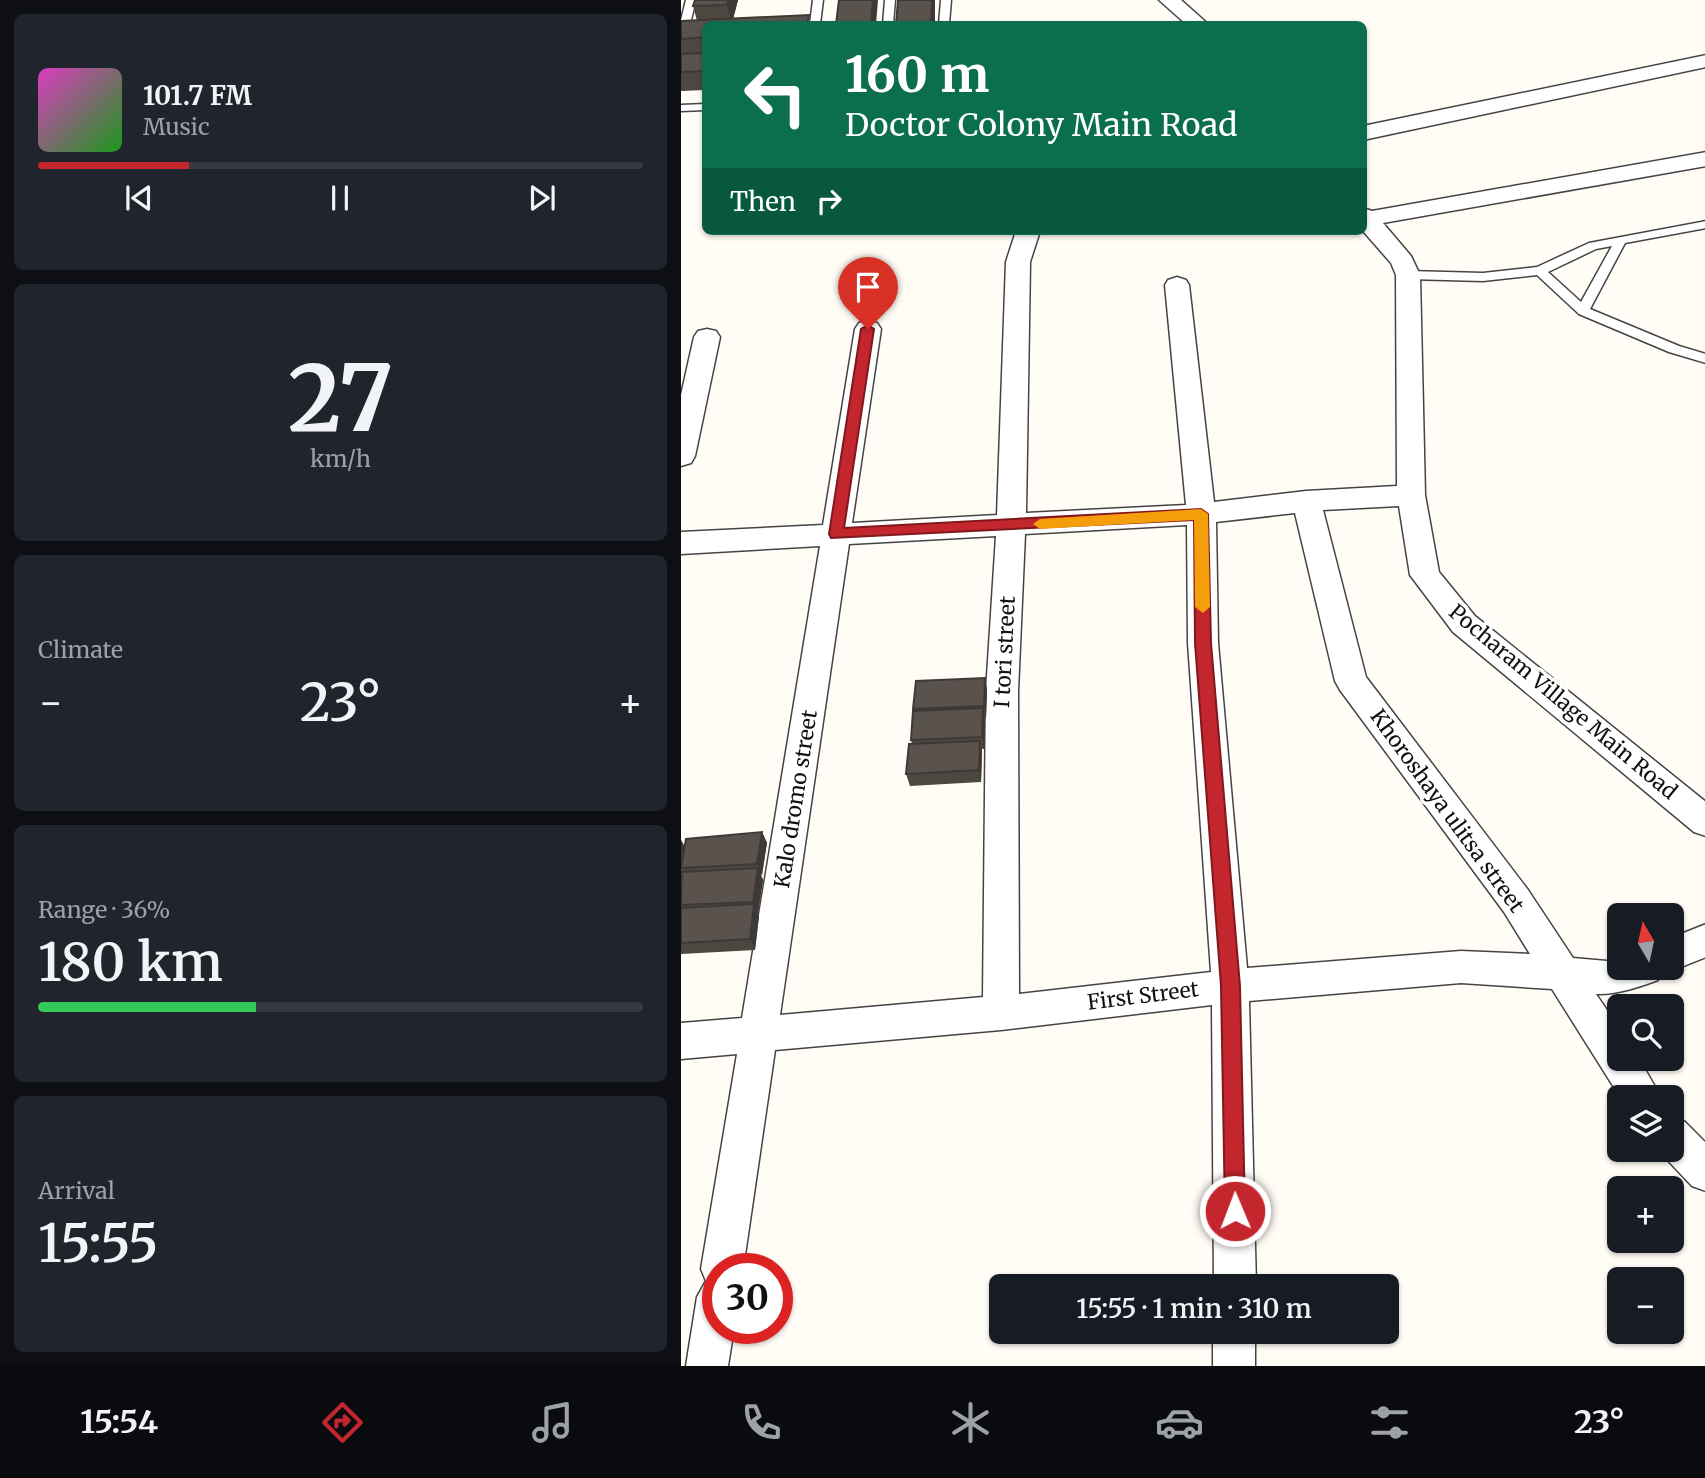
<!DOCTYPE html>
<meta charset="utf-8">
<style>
body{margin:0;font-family:Merriweather,serif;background:#20242c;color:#f1f3f6;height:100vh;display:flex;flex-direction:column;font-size:26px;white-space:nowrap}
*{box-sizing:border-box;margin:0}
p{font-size:23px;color:#9ea1a6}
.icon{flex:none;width:38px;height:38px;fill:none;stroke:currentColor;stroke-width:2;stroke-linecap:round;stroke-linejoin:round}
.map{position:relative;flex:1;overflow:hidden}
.side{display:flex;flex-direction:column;gap:14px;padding:14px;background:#0d0f14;width:681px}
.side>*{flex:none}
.banner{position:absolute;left:21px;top:21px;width:665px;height:214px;border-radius:10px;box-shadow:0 2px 5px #0004;background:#0b6e4f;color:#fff;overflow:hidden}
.needle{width:46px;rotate:351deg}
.controls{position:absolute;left:926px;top:903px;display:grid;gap:14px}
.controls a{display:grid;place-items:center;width:77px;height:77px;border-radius:10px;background:#171b24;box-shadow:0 2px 5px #0004;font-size:35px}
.speed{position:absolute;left:21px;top:1253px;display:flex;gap:14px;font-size:35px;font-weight:700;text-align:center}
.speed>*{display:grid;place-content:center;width:91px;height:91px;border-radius:50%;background:#171b24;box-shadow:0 2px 5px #0004;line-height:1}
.speed .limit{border:10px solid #d22;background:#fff;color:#111}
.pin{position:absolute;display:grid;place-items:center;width:60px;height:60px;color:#fff;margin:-72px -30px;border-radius:50% 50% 50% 0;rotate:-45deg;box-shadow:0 0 7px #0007}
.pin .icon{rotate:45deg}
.me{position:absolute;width:77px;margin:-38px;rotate:359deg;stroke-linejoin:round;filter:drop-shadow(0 0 5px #0008)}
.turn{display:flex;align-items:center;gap:24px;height:147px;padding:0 28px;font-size:32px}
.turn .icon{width:91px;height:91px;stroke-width:2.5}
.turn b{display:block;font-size:49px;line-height:60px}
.then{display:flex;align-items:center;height:66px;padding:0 28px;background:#0003;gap:14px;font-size:26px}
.big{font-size:52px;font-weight:600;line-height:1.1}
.side .tile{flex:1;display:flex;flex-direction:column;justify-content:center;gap:10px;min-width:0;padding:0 24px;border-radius:10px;background:#20242c}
.side .dial{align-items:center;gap:0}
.dial b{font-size:91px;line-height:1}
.song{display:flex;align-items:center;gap:21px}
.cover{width:84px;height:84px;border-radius:10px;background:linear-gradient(135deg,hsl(310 70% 55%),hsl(120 70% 35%))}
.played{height:7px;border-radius:4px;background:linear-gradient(90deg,#c4262e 25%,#363941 25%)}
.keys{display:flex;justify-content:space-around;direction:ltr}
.heat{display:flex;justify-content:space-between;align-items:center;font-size:38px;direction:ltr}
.charge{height:10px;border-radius:5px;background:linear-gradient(90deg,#34c759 36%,#363941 0)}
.trip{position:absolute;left:308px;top:1274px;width:410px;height:70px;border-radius:10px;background:#171b24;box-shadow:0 2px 5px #0004;font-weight:600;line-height:70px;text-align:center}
.dock{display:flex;height:112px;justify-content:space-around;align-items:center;background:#090b0e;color:#9ea1a6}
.dock .icon{width:49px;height:49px}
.dock .selected{color:#c4262e}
.dock b{font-size:32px;color:#f1f3f6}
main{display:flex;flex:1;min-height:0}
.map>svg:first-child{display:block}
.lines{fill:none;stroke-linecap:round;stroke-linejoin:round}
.lane-casing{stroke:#444;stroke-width:3}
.street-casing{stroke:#444;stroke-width:3}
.lane{fill:#fff;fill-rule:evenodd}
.street{fill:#fff;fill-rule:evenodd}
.wall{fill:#4d4742}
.shaded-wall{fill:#3f3936}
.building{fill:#5a524d;stroke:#3f3936;stroke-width:2}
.route{fill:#c4262e;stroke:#7f191e;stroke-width:2}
.slow{fill:#f59e0b}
.labels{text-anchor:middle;stroke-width:7;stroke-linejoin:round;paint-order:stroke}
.street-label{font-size:21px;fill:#111;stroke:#fff}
</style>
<main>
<section class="side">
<div class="tile">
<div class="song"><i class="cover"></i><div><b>101.7 FM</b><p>Music</p></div></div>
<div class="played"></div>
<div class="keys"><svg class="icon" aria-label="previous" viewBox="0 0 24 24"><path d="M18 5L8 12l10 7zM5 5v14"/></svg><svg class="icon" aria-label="pause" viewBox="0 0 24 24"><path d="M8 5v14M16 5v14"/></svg><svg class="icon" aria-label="next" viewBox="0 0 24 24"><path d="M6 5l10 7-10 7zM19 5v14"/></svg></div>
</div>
<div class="tile dial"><b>27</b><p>km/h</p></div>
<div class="tile"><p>Climate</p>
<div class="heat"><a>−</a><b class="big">23°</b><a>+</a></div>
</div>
<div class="tile"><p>Range · 36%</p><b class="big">180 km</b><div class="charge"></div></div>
<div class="tile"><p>Arrival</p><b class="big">15:55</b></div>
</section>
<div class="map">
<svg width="1025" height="1366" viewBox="0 0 1025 1366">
<rect width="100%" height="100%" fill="#fffdf5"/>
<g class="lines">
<!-- lane casing -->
<g class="lane-casing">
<path id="lane" d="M5 0H15L6 36 1 39 0 20Z
M132 0H142L139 24H129Z
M204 0H214L212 24H202Z
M260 0H270L268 24H258Z
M24 104V110L0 111V105Z
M1025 221V228L944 243 909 309 998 346 1025 354V363L988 352 898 314 856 275 802 281 727 279 721 275 727 271 802 273 856 267 908 243ZM931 246 900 302 867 272 915 249Z"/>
</g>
<!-- street casing -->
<g class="street-casing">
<path id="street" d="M478 0H500L527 24H505Z
M1025 55V67L682 140V126Z
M1025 152V166L702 223 730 256 739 275 744 495 758 572 794 616 1025 802V836L1013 832 772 632 729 575 718 506 642 510 685 677 847 890 892 958 926 961 938 958V968H990V938L1025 924V957L990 971 982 968 977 980C958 987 935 995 915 994L938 1028V1059H958L980 1097H939L871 989 780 983 568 1001 575 1286H533L531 1005 320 1030 94 1050 62 1269H37V1328H53L47 1366H5L16 1297 25 1281 20 1269 56 1054 0 1059V1023L61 1018 139 546 0 554V532L142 525 174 329 178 323 187 321 196 323 200 329 171 523 316 515 325 262 335 231H359L349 262 345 513 505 505 484 285 487 280 496 277 505 280 508 285 533 502 625 491 716 486 715 275 710 263 682 231V208L691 211ZM614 513 654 681 659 690 823 912 849 954 780 951 566 968 537 643 535 522ZM506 525 507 643 530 972 338 994 337 691 344 534ZM315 536 305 691 302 997 99 1015 168 544Z
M26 329 35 331 39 337 14 456 10 463 0 466V395L13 337 17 331Z
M990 1116 1004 1122 1025 1143V1191L1011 1186 977 1150H990Z
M532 1332H574V1366H532Z"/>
</g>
<!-- lane -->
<use href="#lane" class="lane"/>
<!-- street -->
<use href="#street" class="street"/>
</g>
<!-- wall -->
<path class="wall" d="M14 0H57L52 19 24 24V90L0 91V21H16L12 6Z
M304 678 306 690 305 718H304L303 749H301L300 782 229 786 225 774 231 744 230 740 232 709Z
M81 832 86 843 80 876 82 880 77 913 78 916 74 950 0 954V840L4 847Z"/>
<!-- shaded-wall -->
<path class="shaded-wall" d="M47 0H57L51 23 46 5Z
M192 0H197L195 24H190Z
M251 0H254V24H250Z
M304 678 306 690 305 718 303 706Z
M302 708 304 720 303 749 301 737Z
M299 741 301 753 300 782 298 770Z
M81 832 86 843 81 876 76 864Z
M0 840 5 850 0 868Z
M77 868 82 880 77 913 72 902Z
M73 904 78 916 74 950 69 939Z"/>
<!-- building -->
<path class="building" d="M14 0H47L46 5 12 6Z
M158 0H192L190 24H155Z
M217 0H251L250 24H215Z
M128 15 126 24H24V37L0 39V21Z
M24 53V71L0 72V54Z
M304 678 303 706 232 709 235 681Z
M302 708 301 737 230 740 232 711Z
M299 741 298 770 225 774 228 744Z
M81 832 76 864 0 868 5 839Z
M77 868 72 902 0 905 1 872Z
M73 904 69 939 0 943V908Z"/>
<!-- route -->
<path class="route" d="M187 325 193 329 163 528 520 509 527 514 530 643 559 986 564 1211 561 1218 554 1221 547 1218 544 1211 540 986 514 643 513 520 150 538 148 534 180 329Z"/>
<!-- slow -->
<path class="slow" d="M520 509 527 514 529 607 522 613 514 607 513 520 359 529 352 524 359 519Z"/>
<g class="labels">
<!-- street labels -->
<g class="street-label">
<text transform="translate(324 652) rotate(-87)" y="7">I tori street</text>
<text transform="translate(882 702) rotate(40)" y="7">Pocharam Village Main Road</text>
<text transform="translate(115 799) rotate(-81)" y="7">Kalo dromo street</text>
<text transform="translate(766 811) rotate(54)" y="7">Khoroshaya ulitsa street</text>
<text transform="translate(462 996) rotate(-7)" y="7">First Street</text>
</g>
</g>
</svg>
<div class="controls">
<a><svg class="needle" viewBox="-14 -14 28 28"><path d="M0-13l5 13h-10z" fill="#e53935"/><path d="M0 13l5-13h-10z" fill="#9ea1a6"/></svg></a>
<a><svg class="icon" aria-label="search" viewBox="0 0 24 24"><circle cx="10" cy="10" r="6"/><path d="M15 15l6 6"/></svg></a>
<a><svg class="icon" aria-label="layers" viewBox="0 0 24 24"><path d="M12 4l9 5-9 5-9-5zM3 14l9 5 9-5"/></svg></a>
<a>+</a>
<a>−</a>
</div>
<div class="speed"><div class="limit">30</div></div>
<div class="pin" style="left:187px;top:329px;background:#d93025"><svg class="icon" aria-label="arrive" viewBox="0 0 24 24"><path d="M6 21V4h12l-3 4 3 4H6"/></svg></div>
<svg class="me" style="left:554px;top:1211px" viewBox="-20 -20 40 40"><circle r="17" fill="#c4262e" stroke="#fff" stroke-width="3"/><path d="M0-11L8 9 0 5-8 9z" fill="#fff"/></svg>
<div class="trip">15:55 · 1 min · 310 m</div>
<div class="banner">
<div class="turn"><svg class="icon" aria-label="left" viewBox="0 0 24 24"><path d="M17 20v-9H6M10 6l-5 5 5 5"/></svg><div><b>160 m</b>Doctor Colony Main Road</div></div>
<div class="then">Then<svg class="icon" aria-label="right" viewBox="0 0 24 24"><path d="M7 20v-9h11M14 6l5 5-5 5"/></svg></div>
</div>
</div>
</main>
<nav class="dock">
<b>15:54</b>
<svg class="icon selected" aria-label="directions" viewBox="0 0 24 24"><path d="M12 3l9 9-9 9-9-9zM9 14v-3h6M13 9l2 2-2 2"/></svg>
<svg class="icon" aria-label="music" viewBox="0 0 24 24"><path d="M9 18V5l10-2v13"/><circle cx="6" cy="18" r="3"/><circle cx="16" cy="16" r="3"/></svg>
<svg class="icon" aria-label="phone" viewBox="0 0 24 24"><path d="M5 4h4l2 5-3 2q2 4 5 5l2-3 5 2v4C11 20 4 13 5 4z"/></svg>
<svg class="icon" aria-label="climate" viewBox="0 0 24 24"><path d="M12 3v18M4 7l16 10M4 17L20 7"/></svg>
<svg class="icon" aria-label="car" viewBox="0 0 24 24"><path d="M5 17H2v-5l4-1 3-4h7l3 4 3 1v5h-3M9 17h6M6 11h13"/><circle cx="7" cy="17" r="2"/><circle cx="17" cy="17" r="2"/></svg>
<svg class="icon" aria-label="filters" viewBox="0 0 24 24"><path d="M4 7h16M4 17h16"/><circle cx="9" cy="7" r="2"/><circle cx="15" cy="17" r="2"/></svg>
<b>23°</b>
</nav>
